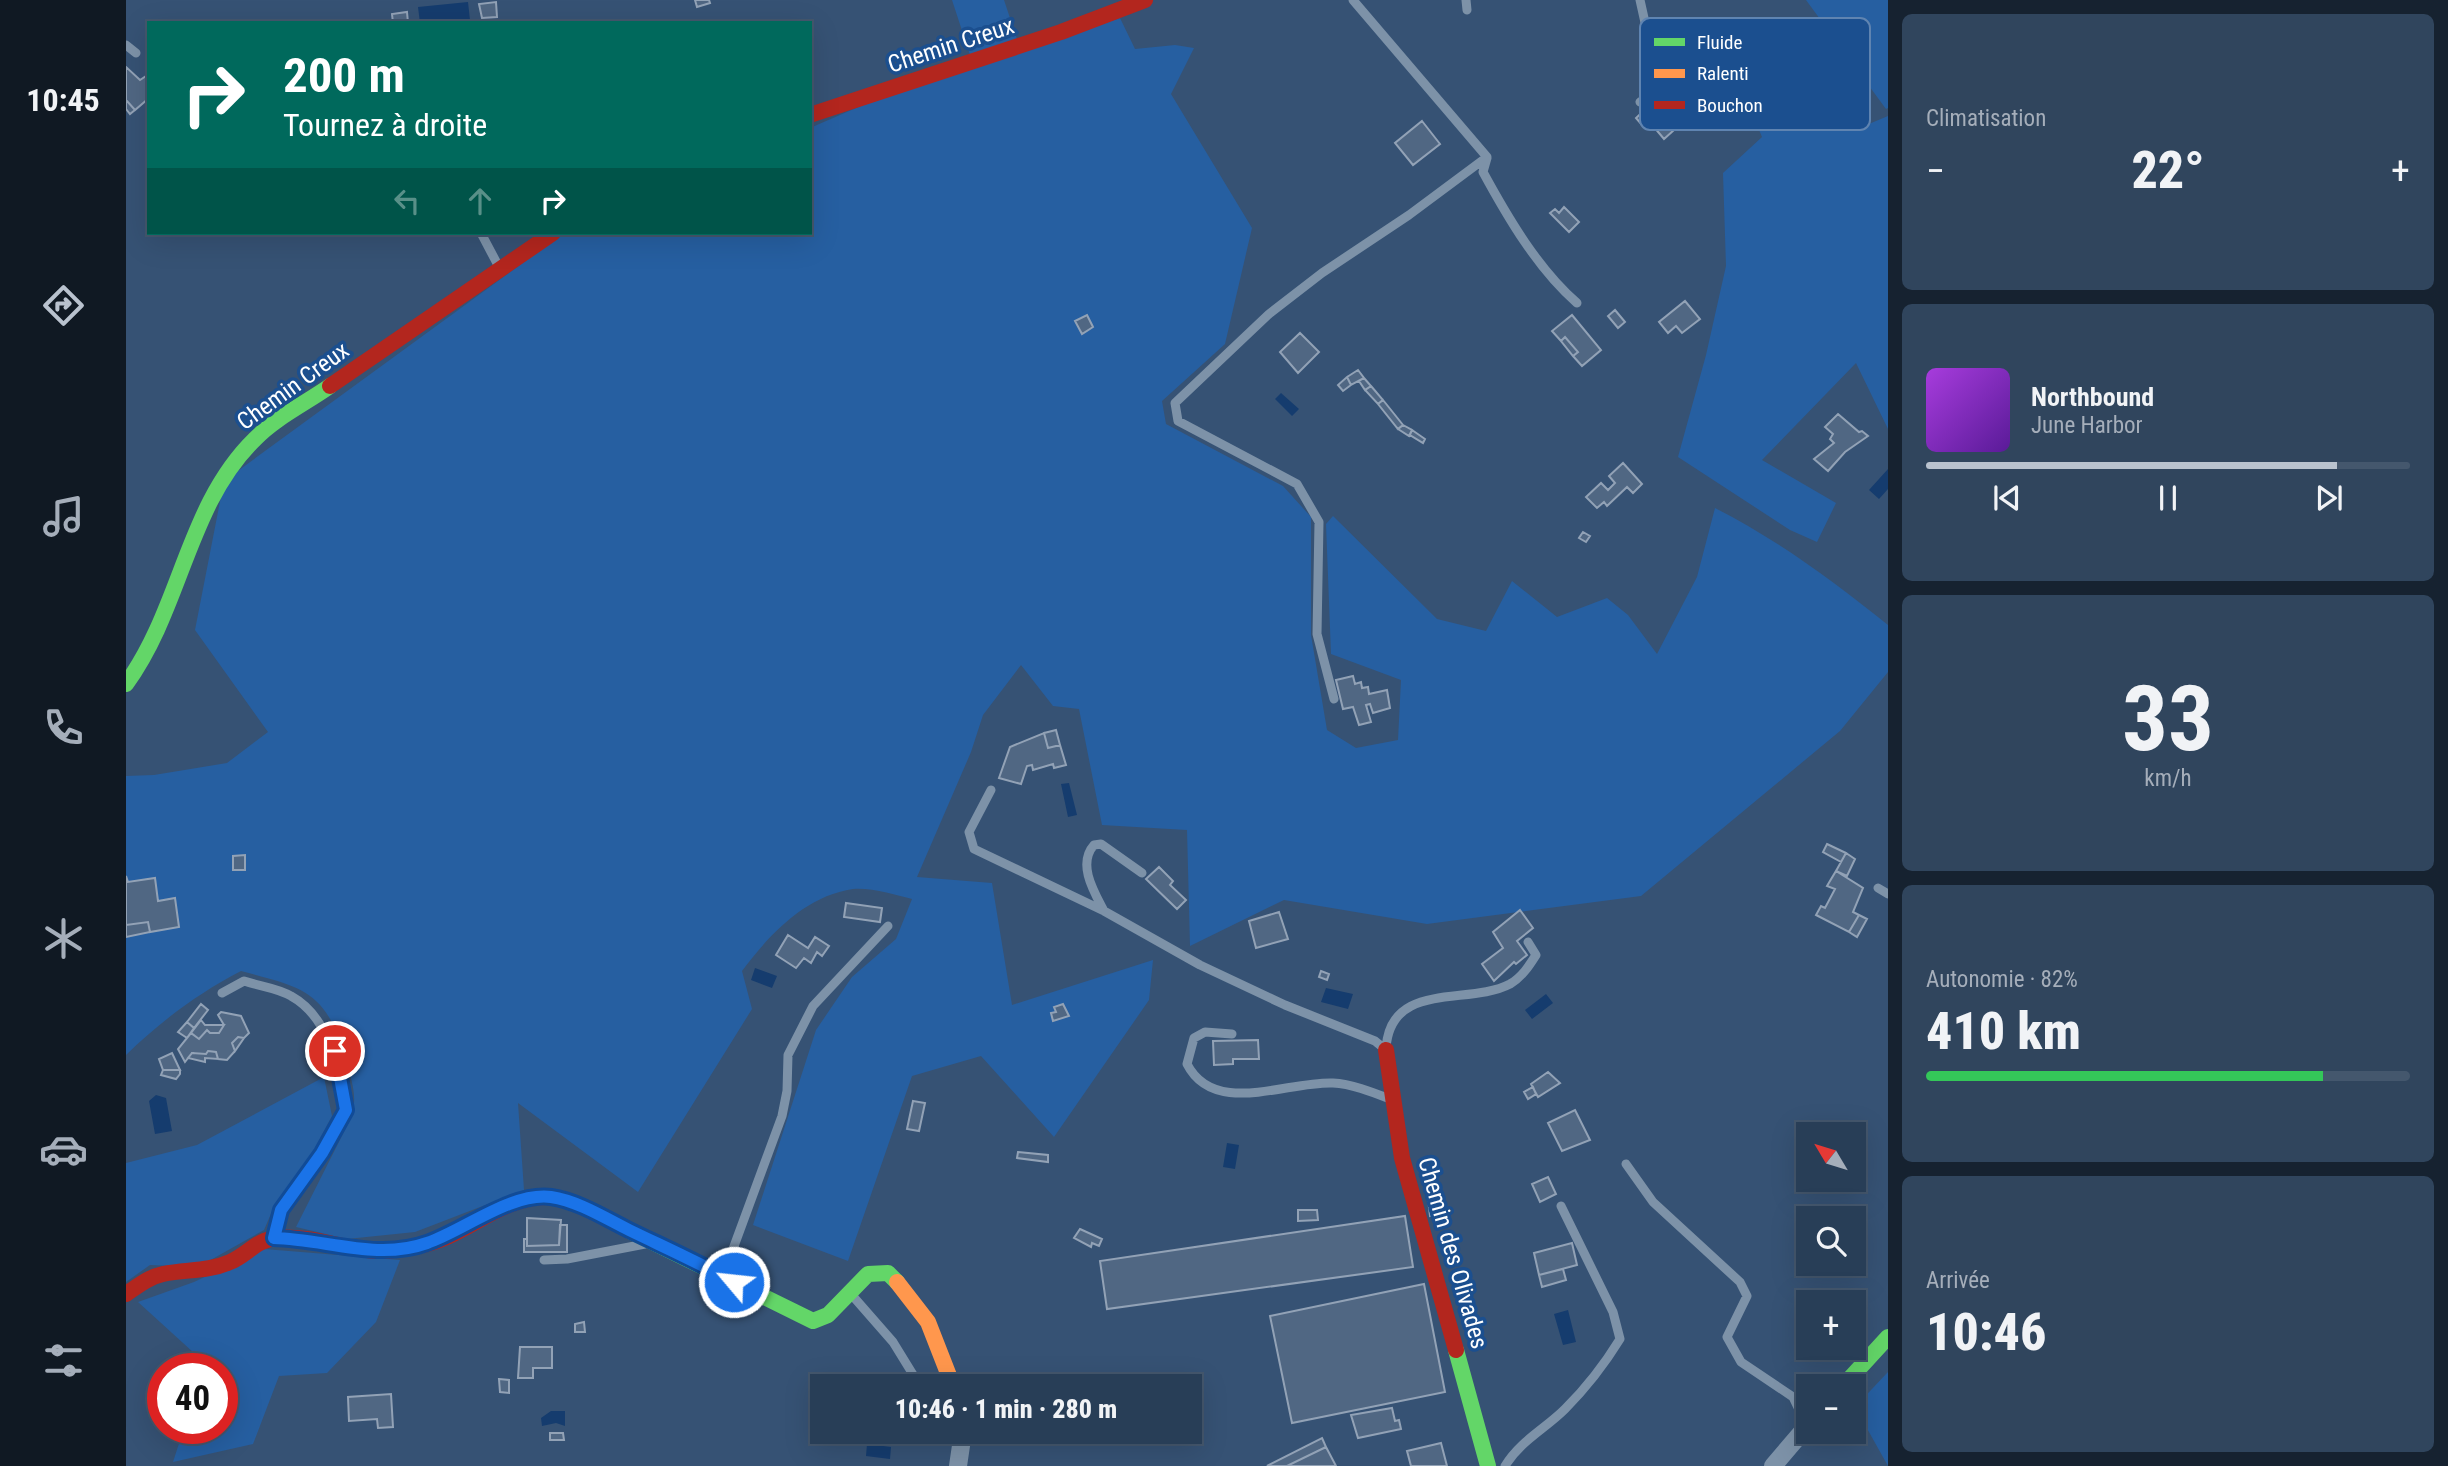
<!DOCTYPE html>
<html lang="fr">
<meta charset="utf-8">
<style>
body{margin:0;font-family:"Roboto Condensed",sans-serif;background:#30455d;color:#f1f3f6;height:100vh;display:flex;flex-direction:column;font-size:26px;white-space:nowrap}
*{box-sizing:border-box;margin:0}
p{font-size:23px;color:#a5aeba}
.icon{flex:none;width:38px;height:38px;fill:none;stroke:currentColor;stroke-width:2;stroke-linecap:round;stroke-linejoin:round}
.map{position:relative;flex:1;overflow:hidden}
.drawer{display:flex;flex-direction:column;gap:14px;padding:14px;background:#162230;width:560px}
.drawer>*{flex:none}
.guide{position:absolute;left:21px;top:21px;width:665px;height:214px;border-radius:0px;box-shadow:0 7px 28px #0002,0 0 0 2px #44576d;background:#00695c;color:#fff;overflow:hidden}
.needle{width:46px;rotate:308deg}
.tools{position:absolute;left:1670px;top:1122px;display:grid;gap:14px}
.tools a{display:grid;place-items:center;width:70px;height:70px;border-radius:0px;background:#283e57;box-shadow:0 7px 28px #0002,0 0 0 2px #44576d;font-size:35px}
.speed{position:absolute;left:21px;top:1353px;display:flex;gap:14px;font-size:35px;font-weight:700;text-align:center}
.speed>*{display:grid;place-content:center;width:91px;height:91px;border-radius:50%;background:#283e57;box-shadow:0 7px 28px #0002,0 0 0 2px #44576d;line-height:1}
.speed .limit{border:10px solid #d22;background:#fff;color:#111}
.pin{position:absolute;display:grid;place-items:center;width:60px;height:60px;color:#fff;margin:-30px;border:4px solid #fff;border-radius:50%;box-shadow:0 2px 7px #0007}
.me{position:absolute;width:77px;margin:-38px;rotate:298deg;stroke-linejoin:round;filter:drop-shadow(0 0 5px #0008)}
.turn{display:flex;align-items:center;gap:24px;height:147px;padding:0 21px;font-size:32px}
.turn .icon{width:91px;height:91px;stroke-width:2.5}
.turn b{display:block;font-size:49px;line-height:60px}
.lanes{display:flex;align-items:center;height:66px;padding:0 21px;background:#0003;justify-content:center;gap:35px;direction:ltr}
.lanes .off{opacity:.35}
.big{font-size:52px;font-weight:800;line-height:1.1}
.drawer .tile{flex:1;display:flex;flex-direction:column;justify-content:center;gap:10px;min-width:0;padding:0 24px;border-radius:10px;background:#30455d}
.drawer .dial{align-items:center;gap:0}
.dial b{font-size:91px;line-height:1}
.song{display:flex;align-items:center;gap:21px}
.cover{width:84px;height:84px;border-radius:10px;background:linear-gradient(135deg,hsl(280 70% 55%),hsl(270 70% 35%))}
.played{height:7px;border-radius:4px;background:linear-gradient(90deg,#b9c2ce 85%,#44576d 85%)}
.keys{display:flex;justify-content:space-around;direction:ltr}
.heat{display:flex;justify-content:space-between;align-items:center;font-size:38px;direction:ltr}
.charge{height:10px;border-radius:5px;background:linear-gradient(90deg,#34c759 82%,#44576d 0)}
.trip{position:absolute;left:684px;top:1374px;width:392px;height:70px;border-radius:0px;background:#283e57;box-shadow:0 7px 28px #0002,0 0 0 2px #44576d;font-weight:800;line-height:70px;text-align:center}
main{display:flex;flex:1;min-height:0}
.tab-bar{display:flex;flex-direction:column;width:126px;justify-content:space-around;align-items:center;background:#101923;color:#a5aeba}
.tab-bar .icon{width:49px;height:49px}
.tab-bar .current{color:#b9c2ce}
.tab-bar b{font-size:32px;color:#f1f3f6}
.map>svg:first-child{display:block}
.green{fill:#265fa1}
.water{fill:#153c6e}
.building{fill:#506783;stroke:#92a2b6;stroke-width:2}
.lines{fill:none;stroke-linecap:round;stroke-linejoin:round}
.lane{stroke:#7d92a8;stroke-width:9}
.street{stroke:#7d92a8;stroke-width:18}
.fast{stroke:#63d668;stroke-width:16}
.slow{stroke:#ff974d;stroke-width:16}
.jam{stroke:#b3261e;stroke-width:16}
.route-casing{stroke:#114b97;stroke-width:18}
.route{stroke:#1a73e8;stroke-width:12}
.labels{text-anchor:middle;stroke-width:7;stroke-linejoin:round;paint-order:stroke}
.street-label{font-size:24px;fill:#fff;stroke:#1b4f8f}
.key{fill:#1b4f8f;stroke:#5f84b1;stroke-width:2}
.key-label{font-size:19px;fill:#fff}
</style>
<main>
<nav class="tab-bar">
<b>10:45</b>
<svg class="icon current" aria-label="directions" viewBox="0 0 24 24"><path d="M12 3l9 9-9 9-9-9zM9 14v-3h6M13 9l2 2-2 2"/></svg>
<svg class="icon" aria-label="music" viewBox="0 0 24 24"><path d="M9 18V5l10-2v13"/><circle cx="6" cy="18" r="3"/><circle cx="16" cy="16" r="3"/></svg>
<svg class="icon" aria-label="phone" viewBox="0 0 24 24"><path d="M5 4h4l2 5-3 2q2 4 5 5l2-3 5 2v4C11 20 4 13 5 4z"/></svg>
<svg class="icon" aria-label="climate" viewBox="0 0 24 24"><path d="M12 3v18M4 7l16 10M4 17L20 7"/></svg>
<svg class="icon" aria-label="car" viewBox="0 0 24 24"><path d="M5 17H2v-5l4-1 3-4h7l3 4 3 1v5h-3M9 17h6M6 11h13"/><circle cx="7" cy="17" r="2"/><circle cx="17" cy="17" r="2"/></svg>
<svg class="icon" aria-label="filters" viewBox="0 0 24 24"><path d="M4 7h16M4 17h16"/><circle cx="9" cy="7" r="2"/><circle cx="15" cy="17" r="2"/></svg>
</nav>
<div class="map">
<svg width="1762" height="1466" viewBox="0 0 1762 1466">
<rect width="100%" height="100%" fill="#365274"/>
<!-- green -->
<path class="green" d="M826 0H878L891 39 844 55Z
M1680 0H1762V108L1760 109Z
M994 18 1009 49 1049 45 1068 48 1045 94 1126 228 1099 344 1036 401 1040 424 1157 486 1185 517V635L1201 730 1230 748 1272 740 1275 680 1205 654 1200 524 1207 516 1311 619 1360 631 1386 581 1431 617 1481 598 1502 615 1531 654 1571 577 1589 508C1652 540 1707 581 1762 625V672L1714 731 1515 896 1301 924 1158 900 1064 946 1061 830 976 825 953 709 927 706 895 665 857 715 845 752 791 877 866 883 886 1005 1027 960 1023 1000 928 1137 855 1056 786 1076 722 1261 627 1225 690 1030 726 977 770 939 786 899C771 895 743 887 727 889 679 896 643 935 616 971L626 1009 512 1192 392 1103 398 1190 289 1232 221 1239 170 1227 225 1118C232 1097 226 1082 220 1061 201 991 179 988 115 971 71 994 35 1021 0 1055V776L28 775 101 763 142 732 69 630 98 481 431 238 443 233H684V128L753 98Z
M1661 100 1738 126 1762 116V429L1730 363 1636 460 1710 503 1691 542 1664 530 1552 457 1580 355 1600 266 1597 173 1636 137 1625 110Z
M198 1077 206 1116 175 1174 147 1209 138 1230 72 1267 24 1265 0 1282V1163L71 1145Z
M138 1249 274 1260 250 1322 201 1373 153 1376 127 1444 47 1462 58 1428H96V1368H77L79 1363 12 1302 68 1282Z
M1762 1372V1466L1729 1407Z"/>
<!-- water -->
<path class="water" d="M342 2 344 20 294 23 292 7Z
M1155 393 1173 409 1166 416 1149 399Z
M1762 469V489L1753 499 1743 490Z
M943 783 951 815 942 817 935 784Z
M629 968 651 976 646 988 625 980Z
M1200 988 1227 994 1222 1009 1195 1002Z
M1420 994 1427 1003 1406 1019 1399 1010Z
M30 1095 40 1098 46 1131 29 1134 23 1101Z
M1101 1143 1113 1145 1109 1169 1097 1167Z
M1442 1310 1450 1342 1437 1345 1428 1314Z
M425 1411H439V1426L430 1423 416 1426 415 1418Z
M741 1444 765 1447 764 1459 740 1456Z"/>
<!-- building -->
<path class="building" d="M569 0H583L584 3 571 7Z
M370 2 371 17 356 18 353 4Z
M281 12 282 23H267L266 14Z
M0 67 14 80 23 74V98L9 110 0 100Z
M1553 94 1568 112 1538 139 1523 121 1517 126 1510 118 1525 104 1532 112Z
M0 100 9 110 4 114 0 109Z
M1296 121 1314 144 1287 165 1269 143Z
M1438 207 1453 222 1443 232 1424 213 1429 209 1433 213Z
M1559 301 1574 319 1556 333 1550 326 1542 333 1533 322Z
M1489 310 1499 322 1492 328 1482 316Z
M961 315 967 327 956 334 949 321Z
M1446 315 1475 350 1456 366 1447 356 1452 352 1439 337 1435 341 1426 331Z
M1174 333 1193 352 1172 373 1154 352Z
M1439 337 1452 352 1447 356 1435 341Z
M1232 370 1238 378 1225 385 1221 377Z
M1221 377 1225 385 1217 391 1212 385Z
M1238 378 1245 386 1239 390 1233 381Z
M1245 386 1257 400 1252 404 1239 390Z
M1257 400 1277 425 1272 429 1252 404Z
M1712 414 1733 432 1736 431 1742 436 1719 452 1702 471 1688 459 1708 443 1704 439 1707 434 1699 427Z
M1277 425 1286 430 1283 436 1272 429Z
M1286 430 1299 439 1297 443 1284 435Z
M1497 463 1516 484 1507 493 1501 487 1481 506 1478 502 1471 508 1460 497 1475 483 1482 490 1489 483 1483 476Z
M1457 532 1464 536 1460 542 1453 538Z
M1227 676 1229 684 1235 682 1236 688 1242 687 1243 694 1261 690 1264 708 1247 713 1244 704 1240 705 1245 722 1233 725 1227 707 1217 709 1210 680Z
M930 730 934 745 922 748 918 733Z
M918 733 922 748 934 745 940 765 928 768 927 764 907 770 906 765 901 766 895 784 873 778 884 747Z
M1701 844 1720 853 1715 862 1697 852Z
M1720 853 1729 859 1721 876 1710 871Z
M119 855V870H107V856Z
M1033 867 1047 881 1044 885 1060 900 1051 909 1020 879Z
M1710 871 1737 888 1727 912 1733 915 1723 932 1690 915 1695 906 1699 908 1709 889 1701 886Z
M0 876 2 882 29 878 32 901 49 898 53 927 24 932 22 922 0 925Z
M720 903 756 908 754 922 718 917Z
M1394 910 1407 928 1391 941 1401 955 1390 964 1388 962 1368 981 1356 964 1377 948 1367 932Z
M1153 912 1162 939 1130 948 1123 921Z
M1733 915 1741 919 1731 937 1723 932Z
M22 922 24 932 0 937V925Z
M662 935 682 948 689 937 703 946 696 956 691 952 685 963 678 958 670 968 650 955Z
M1195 971 1203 974 1201 980 1193 977Z
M75 1004 82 1010 68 1028 61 1022Z
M937 1004 943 1016 927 1021 925 1013 930 1012 928 1007Z
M95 1012 115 1016 123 1033 118 1038 112 1037 106 1043 109 1051 101 1060 92 1059 90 1052 82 1051 80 1054 66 1053 59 1062 52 1049 65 1033 73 1039 81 1030 84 1033H93L98 1025 92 1015Z
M75 1020 79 1025H98L93 1033H84L81 1030 73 1039 65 1033Z
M61 1022 68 1028 61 1038 52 1032Z
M112 1037 118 1038 109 1051 106 1043Z
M1132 1040 1133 1059H1107V1064L1088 1065 1087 1041Z
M82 1051 90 1052 92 1059 79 1058V1062L62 1058 66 1053 80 1054Z
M46 1053 54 1070H37L33 1059Z
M37 1070H54V1074L50 1079 35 1075Z
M1422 1072 1434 1083 1412 1097 1405 1084Z
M1407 1087 1410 1094 1402 1099 1398 1092Z
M787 1101 799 1103 793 1131 781 1129Z
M1449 1110 1464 1140 1436 1151 1422 1123Z
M892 1152 922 1155V1162L891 1158Z
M1422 1177 1430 1194 1414 1202 1406 1184Z
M1313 1196 1319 1212 1304 1216 1302 1199Z
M1172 1210H1191L1192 1220 1172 1221Z
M1279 1216 1287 1267 981 1309 974 1261Z
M401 1218 435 1220 433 1245 401 1246Z
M434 1225H441V1252H398V1239H401V1246L433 1245Z
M954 1229 976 1239 973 1246 966 1243 965 1247 948 1238Z
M1446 1243 1451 1265 1413 1275 1408 1253Z
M1437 1269 1440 1280 1416 1287 1413 1275Z
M1298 1284 1319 1392 1166 1423 1144 1316Z
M458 1322 459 1332H449V1324Z
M394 1347H426V1368H407V1378H392Z
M373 1379 383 1380V1393L374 1392Z
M265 1394 267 1427 252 1428 251 1419 223 1421 222 1397Z
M1266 1408 1269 1421 1273 1420 1275 1429 1232 1438 1225 1415Z
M424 1433H437L438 1440H424Z
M1196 1438 1200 1447 1161 1466H1141Z
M1315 1443 1321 1466H1285L1281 1451Z
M1200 1447 1210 1466H1161Z"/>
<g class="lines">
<!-- lane -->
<path class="lane" d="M1340 0 1341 10
M0 45 10 53
M1514 102 1526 94 1524 45 1514 0
M1361 158 1357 172C1382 218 1412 269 1451 303
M355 233 374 269
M1208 699 1191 634 1193 522 1171 484 1052 421 1049 403 1143 314 1196 273 1283 215 1361 157 1227 0
M865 790 843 832 848 849 978 911 1074 965 1159 1005 1249 1041 1260 1050
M1752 888 1762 894
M978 911C968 892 951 864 968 845L975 844 1016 873
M96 993 118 981C133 986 152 988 165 996 205 1018 212 1070 220 1110L196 1153 155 1210 149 1237
M1106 1034 1079 1032 1068 1038 1061 1064C1088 1117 1161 1081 1207 1083 1226 1084 1246 1092 1264 1099
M1260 1048C1265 980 1342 1006 1384 984 1396 977 1403 966 1410 955L1402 942
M1500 1164 1527 1202 1614 1282 1621 1296 1601 1337 1615 1362 1667 1397 1681 1426
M418 1260 441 1259 519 1244
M588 1269 597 1264 607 1249 656 1116 661 1091 662 1055 687 1006 762 926
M725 1294 767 1342 791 1381
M1379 1466C1394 1441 1419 1429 1439 1409 1460 1388 1478 1365 1494 1339L1487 1312 1435 1206"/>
<!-- street -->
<path class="street" d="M832 1466 837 1432
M1647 1466 1682 1425"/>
<!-- fast -->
<path class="fast" d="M0 684C56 607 61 505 129 439 149 418 180 403 204 386
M504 1231 687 1321 702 1315 742 1274 762 1273 771 1282
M1330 1350 1362 1466
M1717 1386 1762 1337"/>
<!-- slow -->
<path class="slow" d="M771 1282 802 1322 827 1386"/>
<!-- jam -->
<path class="jam" d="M684 115 935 32 1019 0
M204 386 427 233
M1260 1050 1276 1158 1330 1350
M0 1294C12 1286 23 1277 37 1274 61 1269 81 1272 104 1262 121 1255 130 1240 150 1238 184 1235 217 1249 250 1251 265 1252 283 1248 297 1245 339 1236 375 1197 420 1197 444 1197 482 1220 504 1231"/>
</g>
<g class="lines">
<!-- route casing -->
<g class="route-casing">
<path id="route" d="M209 1051 220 1110 196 1153 155 1210 148 1238C199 1239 251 1261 301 1243 337 1231 385 1192 425 1197 452 1201 479 1218 503 1230 538 1247 574 1263 608 1282"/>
</g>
<!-- route -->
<use href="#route" class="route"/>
</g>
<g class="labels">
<!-- street labels -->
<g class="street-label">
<text transform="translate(825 45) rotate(-18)" y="8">Chemin Creux</text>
<text transform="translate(167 386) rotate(-36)" y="8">Chemin Creux</text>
<text transform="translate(1327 1253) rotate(74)" y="8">Chemin des Olivades</text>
</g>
</g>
<!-- legend -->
<rect x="1514" y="18" width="230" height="112" rx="10" class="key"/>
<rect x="1528" y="38" width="31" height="8" fill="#63d668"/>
<rect x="1528" y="69" width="31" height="9" fill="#ff974d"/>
<rect x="1528" y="101" width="31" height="8" fill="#b3261e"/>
<g class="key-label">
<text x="1571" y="49">Fluide</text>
<text x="1571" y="80">Ralenti</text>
<text x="1571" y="112">Bouchon</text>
</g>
</svg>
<div class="tools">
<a><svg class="needle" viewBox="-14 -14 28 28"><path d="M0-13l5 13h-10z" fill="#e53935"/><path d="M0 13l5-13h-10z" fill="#a5aeba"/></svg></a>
<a><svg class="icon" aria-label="search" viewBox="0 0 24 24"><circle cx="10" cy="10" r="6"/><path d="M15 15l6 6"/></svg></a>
<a>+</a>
<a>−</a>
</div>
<div class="speed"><div class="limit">40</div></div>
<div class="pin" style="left:209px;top:1051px;background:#d93025"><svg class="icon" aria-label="arrive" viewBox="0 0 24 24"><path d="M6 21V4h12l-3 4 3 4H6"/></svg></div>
<svg class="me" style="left:608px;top:1282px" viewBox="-20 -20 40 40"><circle r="17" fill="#1a73e8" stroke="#fff" stroke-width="3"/><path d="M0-11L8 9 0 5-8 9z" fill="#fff"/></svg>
<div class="trip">10:46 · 1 min · 280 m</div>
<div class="guide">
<div class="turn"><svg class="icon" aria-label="right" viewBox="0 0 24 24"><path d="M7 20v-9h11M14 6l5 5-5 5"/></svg><div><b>200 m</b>Tournez à droite</div></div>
<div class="lanes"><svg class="icon off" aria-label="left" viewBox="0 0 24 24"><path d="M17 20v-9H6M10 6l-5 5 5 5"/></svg><svg class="icon off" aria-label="ahead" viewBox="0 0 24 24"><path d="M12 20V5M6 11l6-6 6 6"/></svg><svg class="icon" aria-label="right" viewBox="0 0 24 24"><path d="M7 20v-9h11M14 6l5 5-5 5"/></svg></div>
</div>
</div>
<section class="drawer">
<div class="tile"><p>Climatisation</p>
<div class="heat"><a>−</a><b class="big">22°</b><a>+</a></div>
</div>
<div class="tile">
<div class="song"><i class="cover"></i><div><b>Northbound</b><p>June Harbor</p></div></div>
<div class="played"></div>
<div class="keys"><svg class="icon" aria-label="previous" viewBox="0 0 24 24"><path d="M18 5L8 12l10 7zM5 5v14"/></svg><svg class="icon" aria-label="pause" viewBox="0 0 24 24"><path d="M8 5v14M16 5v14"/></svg><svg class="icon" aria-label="next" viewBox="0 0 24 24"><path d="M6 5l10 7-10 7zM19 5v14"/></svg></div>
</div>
<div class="tile dial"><b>33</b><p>km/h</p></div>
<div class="tile"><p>Autonomie · 82%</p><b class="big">410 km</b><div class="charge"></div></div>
<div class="tile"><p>Arrivée</p><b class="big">10:46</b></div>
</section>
</main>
